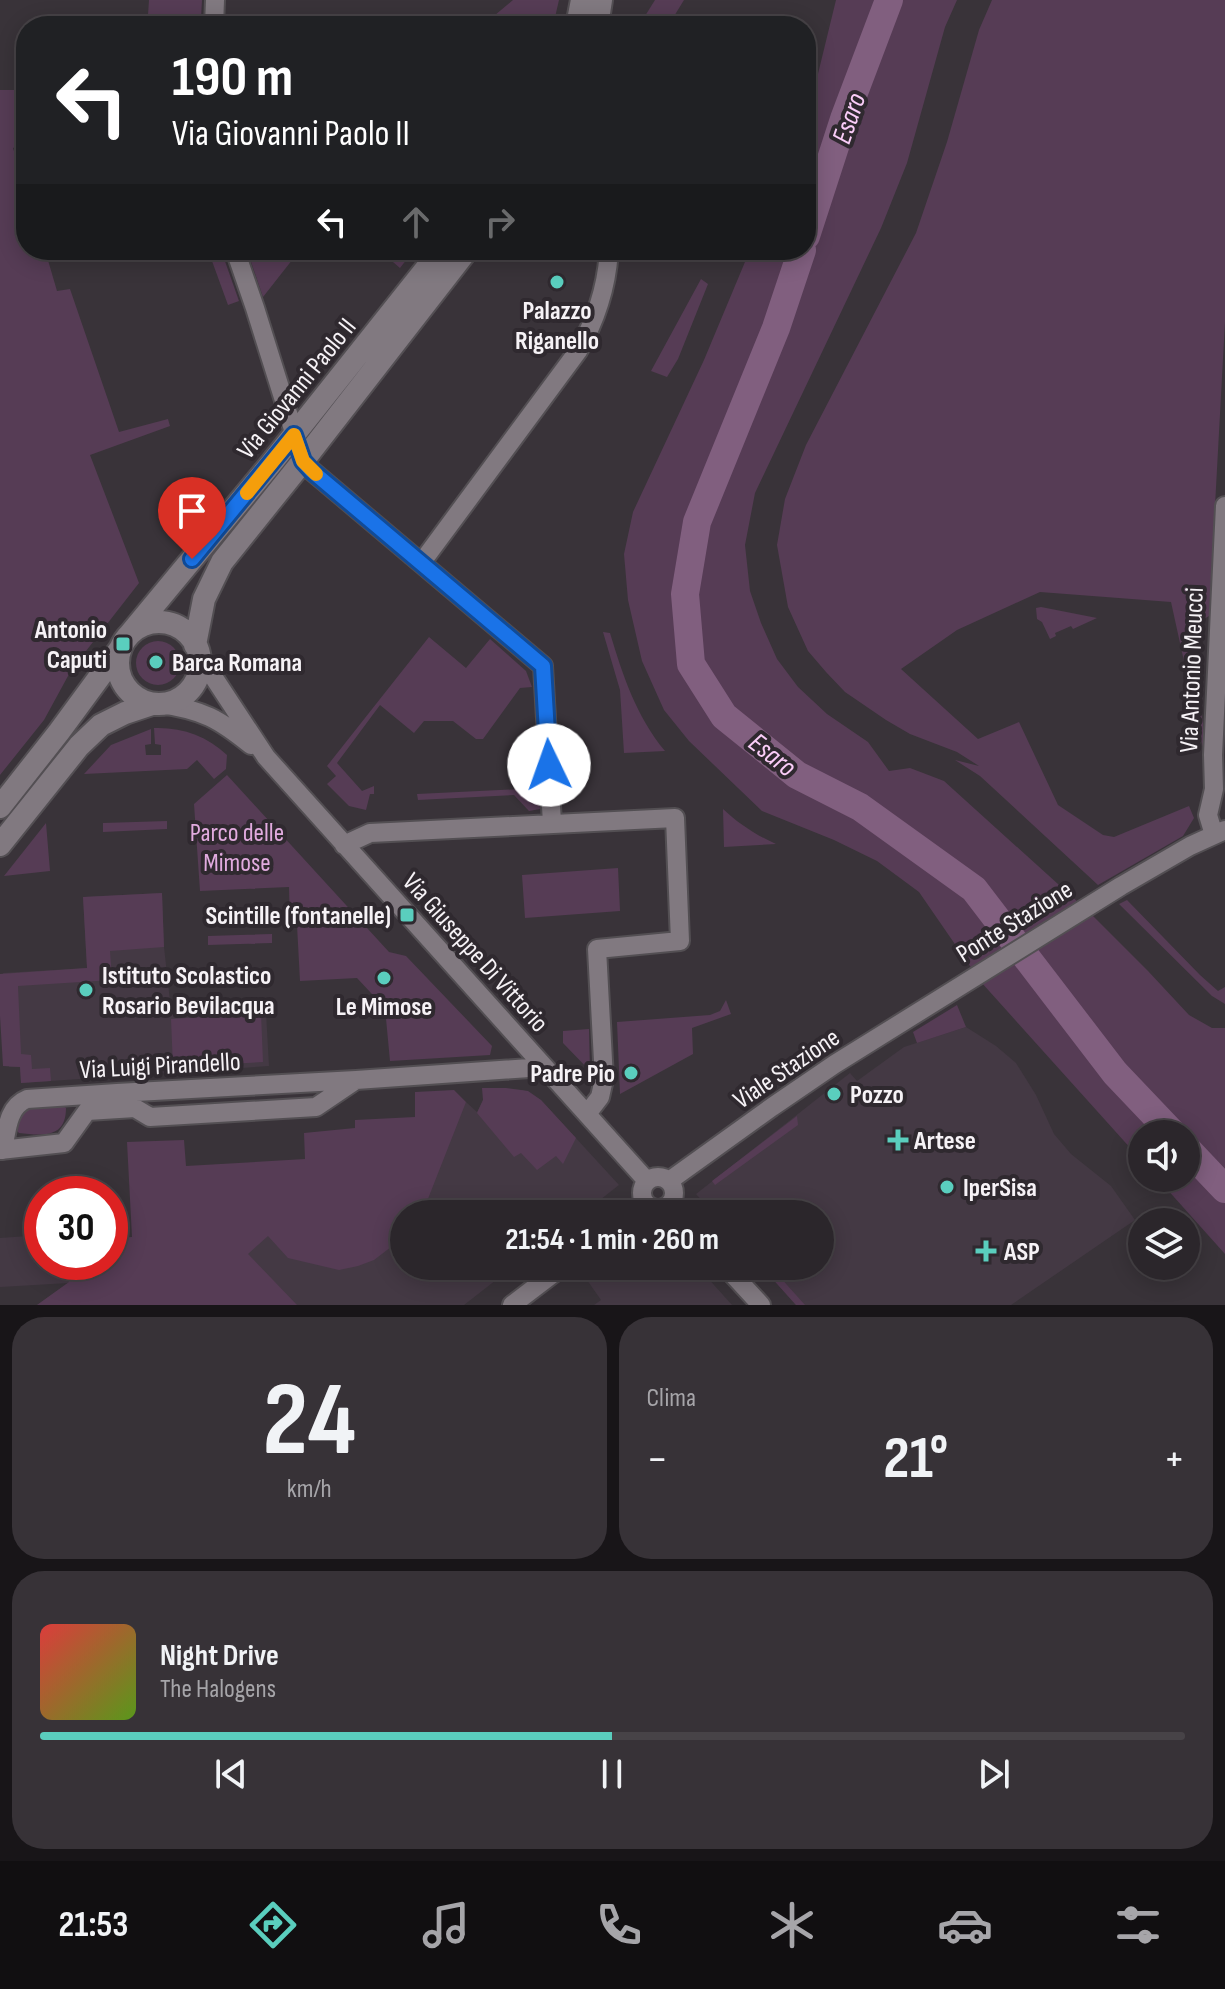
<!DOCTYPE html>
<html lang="it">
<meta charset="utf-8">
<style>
body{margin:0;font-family:"Sofia Sans Condensed",sans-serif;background:#373237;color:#f1f3f6;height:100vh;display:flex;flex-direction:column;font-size:30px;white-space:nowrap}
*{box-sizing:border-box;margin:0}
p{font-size:26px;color:#a6a5a9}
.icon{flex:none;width:44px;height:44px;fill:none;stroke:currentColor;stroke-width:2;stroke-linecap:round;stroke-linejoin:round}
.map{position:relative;height:1305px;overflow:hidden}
.details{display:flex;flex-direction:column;gap:12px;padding:12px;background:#181518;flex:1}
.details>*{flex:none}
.hud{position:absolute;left:16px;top:16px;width:800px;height:244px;border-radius:32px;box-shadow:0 4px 20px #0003,0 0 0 2px #474347;background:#202124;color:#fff;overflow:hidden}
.tools{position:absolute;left:1128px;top:1120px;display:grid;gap:16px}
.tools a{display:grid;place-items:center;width:72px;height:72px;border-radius:50%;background:#2b262b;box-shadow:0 4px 20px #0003,0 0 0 2px #474347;font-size:40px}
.speed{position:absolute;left:24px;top:1176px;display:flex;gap:16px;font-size:40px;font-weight:700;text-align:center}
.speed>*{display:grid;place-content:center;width:104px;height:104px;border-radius:50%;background:#2b262b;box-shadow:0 4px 20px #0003,0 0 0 2px #474347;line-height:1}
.speed .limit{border:12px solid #d22;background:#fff;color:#111}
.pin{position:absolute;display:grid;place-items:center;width:68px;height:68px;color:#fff;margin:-82px -34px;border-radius:50% 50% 50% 0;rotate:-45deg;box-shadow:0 0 8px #0007}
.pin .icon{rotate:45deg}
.me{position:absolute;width:88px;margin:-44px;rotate:357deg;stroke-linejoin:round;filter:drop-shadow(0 0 6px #0008)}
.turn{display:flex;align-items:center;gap:28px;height:168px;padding:0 24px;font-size:36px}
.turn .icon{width:104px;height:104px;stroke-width:2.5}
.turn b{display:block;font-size:56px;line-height:68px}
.lanes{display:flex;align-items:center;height:76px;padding:0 24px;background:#0003;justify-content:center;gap:40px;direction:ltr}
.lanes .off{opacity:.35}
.big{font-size:60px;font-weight:700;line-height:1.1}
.details .tile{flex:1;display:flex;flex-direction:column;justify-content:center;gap:12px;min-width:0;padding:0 28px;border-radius:32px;background:#373237}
.details .dial{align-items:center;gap:0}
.dial b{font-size:104px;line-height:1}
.song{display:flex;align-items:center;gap:24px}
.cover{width:96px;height:96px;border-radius:12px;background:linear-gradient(135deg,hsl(0 70% 55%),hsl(90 70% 35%))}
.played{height:8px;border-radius:4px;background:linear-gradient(90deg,#5acebe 50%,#474347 50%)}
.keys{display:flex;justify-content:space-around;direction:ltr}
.heat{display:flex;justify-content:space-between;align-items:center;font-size:44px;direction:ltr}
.details .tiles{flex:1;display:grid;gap:12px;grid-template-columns:1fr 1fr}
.tile:last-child{grid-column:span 2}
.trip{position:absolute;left:390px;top:1200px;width:444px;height:80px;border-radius:40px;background:#2b262b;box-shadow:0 4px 20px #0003,0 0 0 2px #474347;font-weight:700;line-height:80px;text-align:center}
.tabs{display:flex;height:128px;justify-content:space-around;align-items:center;background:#110f11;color:#a6a5a9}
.tabs .icon{width:56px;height:56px}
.tabs .active{color:#5acebe}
.tabs b{font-size:36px;color:#f1f3f6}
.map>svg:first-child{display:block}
.built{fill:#443944}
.green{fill:#563c55}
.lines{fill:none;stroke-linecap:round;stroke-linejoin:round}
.river{stroke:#815f7f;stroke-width:28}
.minor-casing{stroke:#534f53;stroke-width:22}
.tertiary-casing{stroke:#534f53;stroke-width:26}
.minor{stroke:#817980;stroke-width:18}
.tertiary{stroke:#817980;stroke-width:22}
.route-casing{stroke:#114b97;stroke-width:20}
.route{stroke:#1a73e8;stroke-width:14}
.slow{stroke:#f59e0b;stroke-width:14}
.poi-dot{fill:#5acebe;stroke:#2f292f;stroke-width:3}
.labels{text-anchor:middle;stroke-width:8;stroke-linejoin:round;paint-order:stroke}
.poi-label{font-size:26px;font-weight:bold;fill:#f6f2f6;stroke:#2f292f;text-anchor:start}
.street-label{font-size:26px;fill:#f6f2f6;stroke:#2f292f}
.park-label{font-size:26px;fill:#e1abdf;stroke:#2f292f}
.water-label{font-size:28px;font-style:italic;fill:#facdf8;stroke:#2f292f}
</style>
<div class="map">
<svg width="1225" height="1305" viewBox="0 0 1225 1305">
<rect width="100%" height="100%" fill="#393339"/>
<!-- built -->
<path class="built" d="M162 893 164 947 171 1010 173 1012 263 1007 266 1012 269 1066 21 1083 20 1067H9L3 973 87 968 83 897Z
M966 1027 996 1046 1016 1063 1036 1095 1054 1134 1071 1154 1111 1186 1135 1220 1011 1305H796L761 1266H820V1214H714L696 1194 850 1073 857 1081 904 1047Z
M493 1088 523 1090 541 1100 619 1185 582 1214H404V1266H514L464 1305H37L68 1283 0 1287V1238L42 1235V1262H110V1239L133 1237 466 1102 477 1112 483 1100Z
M606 1266H697L732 1305H594L601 1300 587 1280Z"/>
<!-- green -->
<path class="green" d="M149 0H202L201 18 148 15Z
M513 0H559L553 26H482Z
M655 0H684L668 26H663L645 16Z
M836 0H957L945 27 907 163 881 228 755 493 745 545 750 591 761 623 777 659 798 687 827 714 868 742 889 771 910 768 944 781 1090 913 1148 971 1189 1015 1212 1028H1225V1254L1157 1178H1186V1134H1142V1161L981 982 919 892 877 861 834 840 762 811 689 741 664 710 642 661 628 600 624 554 633 512 704 360 750 250H806V123Z
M992 0H1225V322L1209 616 1185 630 1203 723V748L1171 602 1040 592 957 630 901 669 978 739 1019 722 1058 805 1103 835 1114 837 1189 806 1194 818 1183 836 1098 885 980 776 955 760 979 766 957 752 910 734 886 720 845 692 826 672 808 651 788 607 777 545 785 499 806 445 916 233 947 142 979 30Z
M0 90H26V144L13 148 26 189V250H45L57 291 70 289 119 432 168 419 170 426 90 455 139 583 86 651 68 676 44 720 0 775Z
M208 250H221L239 301 228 305Z
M247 250H300L263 297Z
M379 250H414L400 268Z
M701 279 708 284 678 359 667 377 651 371Z
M1041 607 1097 618 1073 629 1071 626 1055 633 1056 636 1050 639 1042 622 1037 619 1036 608Z
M603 632 610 633C623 676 636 716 665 751L624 753 620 690Z
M429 637 466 668 490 639 526 671 532 687 520 688 483 739H476L453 721H424L414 733 380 705 337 763 362 791 374 786V794H370L366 810 349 806 327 784 336 776 327 766Z
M136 663a22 22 0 1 1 44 0a22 22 0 1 1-44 0Z
M154 728C182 727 207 736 227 755L226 769 214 779 197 760 187 769 84 774 111 745 151 729V744L145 745 146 755H161V745L155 744Z
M535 740 540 809 529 811 514 795 418 800 417 794 521 789V782L532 781 528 741Z
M227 775 389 952 406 956 492 1046 490 1055 390 1061 385 1008 357 978 300 981 297 925H290L289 887 200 891 194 804Z
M723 809C739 824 756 835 776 844L724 847Z
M167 821V829L103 832V823Z
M46 823 50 871 4 876Z
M618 868 620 911 525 918 522 875Z
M162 893 164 947 110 951 112 980 18 986 21 1054 31 1055 32 1069 50 1068 51 1081 21 1083 20 1067 3 1066 0 1016V974L87 968 83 897Z
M1127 900 1200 975 1218 991 1225 987V1004L1212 996 1119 904Z
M272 934V943L208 945V936Z
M726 1000 731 1014 692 1028 693 1054 620 1094 617 1022 710 1015 720 1011Z
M957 1005 966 1027 917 1043 913 1032Z
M261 1013 263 1062 173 1067 171 1019Z
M589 1029 590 1071 563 1043V1031Z
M482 1088H506L528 1091 541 1100 576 1138 563 1164 556 1156 537 1170 521 1153 514 1157 477 1113 483 1100Z
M454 1090 466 1102 422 1214H404V1237L374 1260 358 1266 339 1270 288 1258 268 1236 248 1254 297 1305H37L69 1282 68 1262H110V1239L132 1237 127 1142 184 1140 186 1166 305 1159 304 1133 355 1128V1120L415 1117V1092Z
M31 1106H63L66 1108C66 1138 43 1136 19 1133L16 1130 21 1113Z
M797 1116 798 1125 715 1185 712 1181Z
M761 1266H770L805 1305H796Z"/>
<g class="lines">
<!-- river -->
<path class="river" d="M806 236 844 119 889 0
M802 250 776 328 697 522 685 594 691 664 724 716 797 775 860 807 974 889 1115 1073 1173 1134
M1186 1148 1225 1189"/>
<!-- minor casing -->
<g class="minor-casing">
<path id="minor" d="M214 26 215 0
M235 250 255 308 303 461 312 471 543 666 552 823
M422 562 578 351C596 320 607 285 609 250
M199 655 266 757 647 1181
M161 704C203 710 219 719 251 745
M1214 835 1208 815 1214 789 1213 755 1225 506
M344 845 370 833 675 818 680 941 597 949 604 1079 600 1097 587 1114
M0 1150 64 1143 87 1111 135 1108 150 1117 316 1107 353 1082
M3 1150C7 1131 7 1107 27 1099L117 1093 356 1080 544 1067
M642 1193a16 16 0 1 1 32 0a16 16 0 1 1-32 0Z
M669 1181 772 1107 835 1064 1121 886 1190 846 1225 830
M725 1266 761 1305
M512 1305 563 1266"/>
</g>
<!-- tertiary casing -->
<g class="tertiary-casing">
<path id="tertiary" d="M577 26 582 0
M597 26 601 0
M118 663a41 41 0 1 1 82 0a41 41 0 1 1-82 0Z
M130 634 270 465 441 250
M195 645 204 599 222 562 303 461 467 250
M0 807 59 732 120 649
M0 845 79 746 101 725 125 713 152 704"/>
</g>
<!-- minor -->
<use href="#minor" class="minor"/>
<!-- tertiary -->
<use href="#tertiary" class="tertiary"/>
</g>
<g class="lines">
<!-- route casing -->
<g class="route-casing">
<path id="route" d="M192 559 294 435 303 461 312 471 543 666 549 765"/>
</g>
<!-- route -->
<use href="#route" class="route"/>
<!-- slow -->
<path class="slow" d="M247 493 294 435 303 461 316 474"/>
</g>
<!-- markers -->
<g class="poi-dot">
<circle cx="557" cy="282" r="8"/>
<rect x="115" y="636" width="16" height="16" rx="4"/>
<circle cx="156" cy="662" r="8"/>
<rect x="399" y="907" width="16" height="16" rx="4"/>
<circle cx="384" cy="978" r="8"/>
<circle cx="86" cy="990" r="8"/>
<circle cx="631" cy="1073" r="8"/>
<circle cx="834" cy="1094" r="8"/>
<path d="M894 1128h8v8h8v8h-8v8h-8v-8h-8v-8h8z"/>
<circle cx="947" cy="1187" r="8"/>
<path d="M982 1239h8v8h8v8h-8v8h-8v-8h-8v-8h8z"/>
</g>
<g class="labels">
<!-- poi labels -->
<g class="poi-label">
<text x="557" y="319" text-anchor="middle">Palazzo<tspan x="557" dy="30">Riganello</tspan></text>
<text x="107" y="638" text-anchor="end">Antonio<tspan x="107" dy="30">Caputi</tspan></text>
<text x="172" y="671">Barca Romana</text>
<text x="391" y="924" text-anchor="end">Scintille (fontanelle)</text>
<text x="102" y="984">Istituto Scolastico<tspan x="102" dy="30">Rosario Bevilacqua</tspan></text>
<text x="384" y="1015" text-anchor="middle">Le Mimose</text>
<text x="615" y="1082" text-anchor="end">Padre Pio</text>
<text x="850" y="1103">Pozzo</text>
<text x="914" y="1149">Artese</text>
<text x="963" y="1196">IperSisa</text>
<text x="1004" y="1260">ASP</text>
</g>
<!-- street labels -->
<g class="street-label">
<text transform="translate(296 388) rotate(-51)" y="9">Via Giovanni Paolo II</text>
<text transform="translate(1191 670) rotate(-88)" y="9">Via Antonio Meucci</text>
<text transform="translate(1014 921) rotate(-32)" y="9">Ponte Stazione</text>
<text transform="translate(476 952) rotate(48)" y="9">Via Giuseppe Di Vittorio</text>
<text transform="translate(160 1065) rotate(-3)" y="9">Via Luigi Pirandello</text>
<text transform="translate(786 1068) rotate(-34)" y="9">Viale Stazione</text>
</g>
<!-- park labels -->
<g class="park-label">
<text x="237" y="841">Parco delle<tspan x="237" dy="30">Mimose</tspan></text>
</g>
<!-- water labels -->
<g class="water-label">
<text transform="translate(848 118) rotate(-71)" y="10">Esaro</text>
<text transform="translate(773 754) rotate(38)" y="10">Esaro</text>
</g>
</g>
</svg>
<div class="tools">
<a><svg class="icon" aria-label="sound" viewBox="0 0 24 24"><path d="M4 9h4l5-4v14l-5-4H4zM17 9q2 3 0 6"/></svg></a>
<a><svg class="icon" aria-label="layers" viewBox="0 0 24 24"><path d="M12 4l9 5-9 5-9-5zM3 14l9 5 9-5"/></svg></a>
</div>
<div class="speed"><div class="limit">30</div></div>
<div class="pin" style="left:192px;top:559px;background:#d93025"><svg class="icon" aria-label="arrive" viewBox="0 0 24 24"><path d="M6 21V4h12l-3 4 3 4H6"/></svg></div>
<svg class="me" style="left:549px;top:765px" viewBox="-20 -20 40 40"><circle r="19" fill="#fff"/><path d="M0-13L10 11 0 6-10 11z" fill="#1a73e8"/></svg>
<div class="trip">21:54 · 1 min · 260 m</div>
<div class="hud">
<div class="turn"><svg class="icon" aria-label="left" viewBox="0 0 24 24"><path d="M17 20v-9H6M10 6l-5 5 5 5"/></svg><div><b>190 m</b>Via Giovanni Paolo II</div></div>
<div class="lanes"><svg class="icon" aria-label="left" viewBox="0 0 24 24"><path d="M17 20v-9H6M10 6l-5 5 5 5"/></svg><svg class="icon off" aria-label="ahead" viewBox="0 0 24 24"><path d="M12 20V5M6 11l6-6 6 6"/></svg><svg class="icon off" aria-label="right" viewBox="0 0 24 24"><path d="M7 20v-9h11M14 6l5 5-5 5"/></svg></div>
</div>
</div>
<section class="details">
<div class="tiles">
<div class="tile dial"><b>24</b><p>km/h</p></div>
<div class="tile"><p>Clima</p>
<div class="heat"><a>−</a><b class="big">21°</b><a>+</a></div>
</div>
<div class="tile">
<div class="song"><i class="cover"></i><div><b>Night Drive</b><p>The Halogens</p></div></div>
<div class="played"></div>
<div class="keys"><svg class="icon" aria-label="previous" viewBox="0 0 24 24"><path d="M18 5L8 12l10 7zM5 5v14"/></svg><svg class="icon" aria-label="pause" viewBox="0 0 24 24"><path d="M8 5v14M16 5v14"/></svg><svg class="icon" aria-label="next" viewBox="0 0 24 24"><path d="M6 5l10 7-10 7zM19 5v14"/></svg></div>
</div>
</div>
</section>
<nav class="tabs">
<b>21:53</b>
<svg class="icon active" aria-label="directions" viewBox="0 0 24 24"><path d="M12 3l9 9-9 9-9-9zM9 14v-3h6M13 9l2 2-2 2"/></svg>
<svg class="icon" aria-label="music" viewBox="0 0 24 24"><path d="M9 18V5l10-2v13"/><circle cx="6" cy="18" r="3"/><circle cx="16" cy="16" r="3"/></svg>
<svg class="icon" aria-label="phone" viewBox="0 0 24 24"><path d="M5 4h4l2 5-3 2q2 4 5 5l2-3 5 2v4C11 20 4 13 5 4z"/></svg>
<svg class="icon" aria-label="climate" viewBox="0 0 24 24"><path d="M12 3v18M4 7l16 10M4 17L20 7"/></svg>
<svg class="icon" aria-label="car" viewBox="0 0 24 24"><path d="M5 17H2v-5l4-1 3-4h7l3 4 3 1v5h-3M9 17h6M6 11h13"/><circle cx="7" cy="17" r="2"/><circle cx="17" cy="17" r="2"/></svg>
<svg class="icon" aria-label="filters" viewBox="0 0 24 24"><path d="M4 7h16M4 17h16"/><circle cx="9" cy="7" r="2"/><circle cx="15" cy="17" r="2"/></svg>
</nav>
